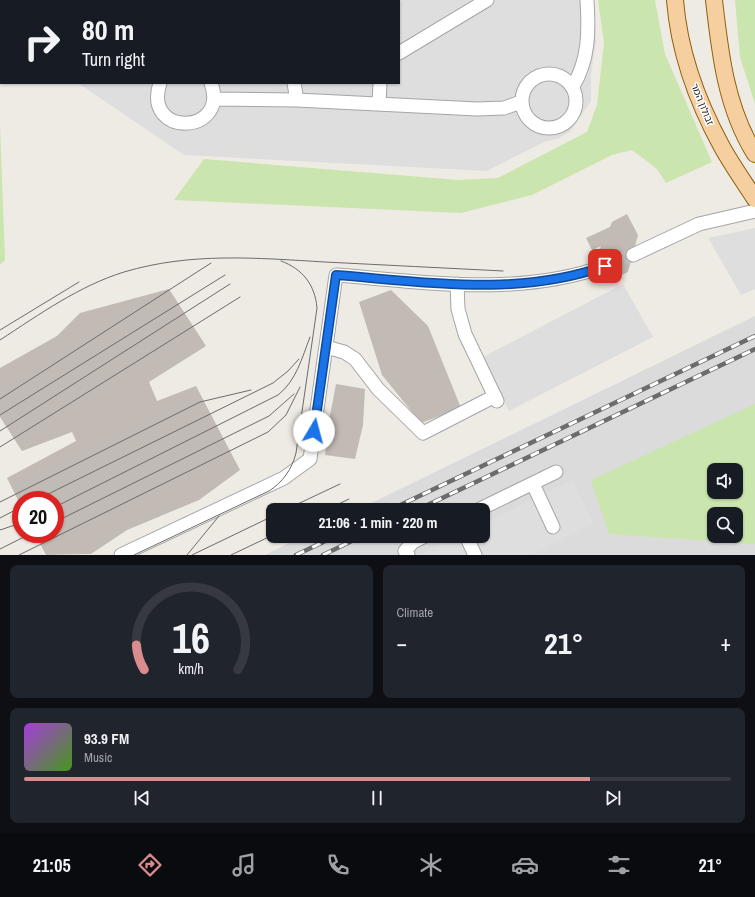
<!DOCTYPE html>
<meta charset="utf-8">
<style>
body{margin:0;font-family:"Archivo Narrow","Noto Sans Hebrew",sans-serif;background:#20242c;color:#f1f3f6;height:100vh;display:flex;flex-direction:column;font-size:15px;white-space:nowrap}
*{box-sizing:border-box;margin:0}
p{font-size:13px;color:#9ea1a6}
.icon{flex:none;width:22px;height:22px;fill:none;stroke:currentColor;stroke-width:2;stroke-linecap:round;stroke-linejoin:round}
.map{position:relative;height:555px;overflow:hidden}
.side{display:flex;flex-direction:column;gap:10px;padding:10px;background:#0d0f14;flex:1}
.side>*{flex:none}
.hud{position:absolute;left:0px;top:0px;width:400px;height:84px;box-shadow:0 1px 3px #0004;background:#171b24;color:#f1f3f6;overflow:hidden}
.controls{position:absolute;left:707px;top:463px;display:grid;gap:8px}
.controls a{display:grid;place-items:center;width:36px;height:36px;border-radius:8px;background:#171b24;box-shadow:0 1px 3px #0004;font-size:20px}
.speed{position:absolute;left:12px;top:491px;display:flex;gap:8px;font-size:20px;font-weight:700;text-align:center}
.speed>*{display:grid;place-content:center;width:52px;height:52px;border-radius:50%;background:#171b24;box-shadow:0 1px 3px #0004;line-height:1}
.speed .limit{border:6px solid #d22;background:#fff;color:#111}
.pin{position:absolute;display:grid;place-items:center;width:34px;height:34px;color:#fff;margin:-17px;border-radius:8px;box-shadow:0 2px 6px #0006}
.me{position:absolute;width:44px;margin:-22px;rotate:8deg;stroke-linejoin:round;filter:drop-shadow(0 0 3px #0008)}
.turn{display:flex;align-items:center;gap:14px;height:84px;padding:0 16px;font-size:18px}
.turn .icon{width:52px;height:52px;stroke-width:2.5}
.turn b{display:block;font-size:28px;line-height:34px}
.big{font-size:30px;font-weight:700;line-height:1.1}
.side .tile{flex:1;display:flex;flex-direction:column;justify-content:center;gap:6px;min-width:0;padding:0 14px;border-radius:8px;background:#20242c}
.side .dial{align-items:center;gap:0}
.dial svg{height:104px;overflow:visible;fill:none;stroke:#363941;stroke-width:7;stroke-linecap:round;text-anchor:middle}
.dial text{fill:#f1f3f6;stroke:none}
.song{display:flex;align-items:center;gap:12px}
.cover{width:48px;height:48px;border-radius:6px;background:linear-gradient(135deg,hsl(280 70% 55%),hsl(100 70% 35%))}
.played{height:4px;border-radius:2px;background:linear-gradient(90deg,#da8b8e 80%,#363941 80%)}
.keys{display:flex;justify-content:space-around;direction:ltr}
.heat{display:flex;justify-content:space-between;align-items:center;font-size:22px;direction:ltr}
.side .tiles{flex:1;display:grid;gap:10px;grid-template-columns:1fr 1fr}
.tile:last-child{grid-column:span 2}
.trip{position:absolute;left:266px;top:503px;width:224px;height:40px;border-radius:8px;background:#171b24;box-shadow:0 1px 3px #0004;font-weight:700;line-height:40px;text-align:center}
.dock{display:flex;height:64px;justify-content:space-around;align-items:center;background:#090b0e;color:#9ea1a6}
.dock .icon{width:28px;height:28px}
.dock .on{color:#da8b8e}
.dock b{font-size:18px;color:#f1f3f6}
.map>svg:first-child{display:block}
.residential{fill:#dcdbdb;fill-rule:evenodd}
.grass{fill:#cae5ad;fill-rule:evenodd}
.parking{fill:#dedede}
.building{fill:#c2bab4}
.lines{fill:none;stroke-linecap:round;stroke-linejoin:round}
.minor-tunnel{stroke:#c4c2bc;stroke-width:13;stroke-dasharray:13 6;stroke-linecap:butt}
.minor-casing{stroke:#a5a5a5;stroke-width:15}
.major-casing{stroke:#8e5f09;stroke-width:18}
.minor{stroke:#fff;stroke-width:13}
.major{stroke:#f6cfa1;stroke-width:16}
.tram{stroke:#6c6c6c;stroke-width:1}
.rail-casing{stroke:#6c6c6c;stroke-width:4.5}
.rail{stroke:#fff;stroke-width:3;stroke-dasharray:9;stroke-linecap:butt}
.route-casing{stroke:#114b97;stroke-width:10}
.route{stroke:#1a73e8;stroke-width:7}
.labels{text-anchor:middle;stroke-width:3;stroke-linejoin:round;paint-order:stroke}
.street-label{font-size:10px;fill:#1e1e1e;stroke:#fff}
</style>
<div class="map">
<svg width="755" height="555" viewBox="0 0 755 555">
<rect width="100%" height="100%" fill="#eeebe4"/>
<!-- residential -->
<path class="residential" d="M755 316V555H265L303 536H483V510H357ZM714 470H736V492H714ZM714 514H736V536H714Z"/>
<!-- grass -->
<path class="grass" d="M598 0H655L665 54 712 162 666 183 657 169 632 150 612 155 532 195 461 213 174 200 204 159 458 180 498 178 587 132 597 105 604 43Z
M735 0H755V104L740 57Z
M0 124 5 260 0 265Z
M755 404V544L609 534 591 480ZM714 470H736V492H714ZM714 514H736V536H714Z"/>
<!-- parking -->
<path class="parking" d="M27 0H592L596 41 591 75V101L570 132 557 139 546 141 487 171 184 155 78 83H399V1H26Z
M755 228V289L741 295 708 238Z
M623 284 653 337 509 411 481 358Z
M573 480 594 524 532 555H419L457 536H483V524Z"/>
<!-- building -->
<path class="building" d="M627 214 638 235 628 272 612 280 598 253 601 246 592 250 586 238 610 227 612 222Z
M169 289 206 346 149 382 157 401 196 386 240 470 199 500 127 530 91 554 46 555 35 534H55V500H21V506L7 478 76 441 72 432 22 451 0 417V368L57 336 80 313Z
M391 290 428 326 461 408 421 423 382 375 359 302Z
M336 384 365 389 363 425 355 459 325 455 329 421Z"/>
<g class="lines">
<!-- minor-tunnel -->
<path class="minor-tunnel" d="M605 266 633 255"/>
<!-- minor casing -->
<g class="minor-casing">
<path id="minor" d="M118 1V0
M264 1 265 0
M364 1 365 0
M399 53 487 0
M522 101a27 27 0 1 1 54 0a27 27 0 1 1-54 0Z
M160 83C142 138 230 135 211 83
M294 83 297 100
M573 86C589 60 589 31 587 0
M214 99 297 100 477 109 504 108 521 102
M379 104 380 83
M633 255 699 224 755 211
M457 284 458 309 465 334 497 401
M326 347 344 352 355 359 378 389 423 433 495 396
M533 484 553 527
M478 510 556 472
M466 536 475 555
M121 555 284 478 310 459 336 275C426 282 518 297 605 266
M408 555 405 551 413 542 425 536"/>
</g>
<!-- major casing -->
<g class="major-casing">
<path id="major" d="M675 0C679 51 698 103 722 147 732 165 744 182 755 199
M714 0C720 53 726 108 755 154"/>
</g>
<!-- minor -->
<use href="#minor" class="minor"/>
<!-- major -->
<use href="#major" class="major"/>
<!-- tram -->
<path class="tram" d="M0 330 79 282
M0 340C40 314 79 286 124 272 191 252 257 258 325 262 385 265 444 268 503 271
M0 399 211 263
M0 415 225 275
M0 431 230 284
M0 447 240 297
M36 500 273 383 288 371 299 359
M0 502 200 402 251 390
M55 507 278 395C296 381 302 358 310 337
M285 510 340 484
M326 510 349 499
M0 518 21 507
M55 522 269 416 294 394
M0 530 21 523
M0 549 30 534
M19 555 268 432 286 415 300 387
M134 555 269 491C283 482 292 469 296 453L317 308C315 285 303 269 281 261
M187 555 219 516
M192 555 273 516
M231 555 273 535"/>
<!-- rail casing -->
<g class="rail-casing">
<path id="rail" d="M390 510 755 336
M417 510 755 349
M296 555 336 536
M323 555 362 536"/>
</g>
<!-- rail -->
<use href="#rail" class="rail"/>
</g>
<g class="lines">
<!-- route casing -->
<g class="route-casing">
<path id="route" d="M314 431 336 275C426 282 518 297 605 266"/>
</g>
<!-- route -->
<use href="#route" class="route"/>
</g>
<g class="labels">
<!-- street labels -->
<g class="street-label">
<text transform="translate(703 104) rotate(68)" y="4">זבולון המר</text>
</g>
</g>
</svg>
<div class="controls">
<a><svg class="icon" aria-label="sound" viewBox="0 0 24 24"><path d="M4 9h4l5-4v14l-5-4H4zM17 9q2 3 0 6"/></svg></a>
<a><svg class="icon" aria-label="search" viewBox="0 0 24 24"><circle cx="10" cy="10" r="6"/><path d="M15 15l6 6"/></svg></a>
</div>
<div class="speed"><div class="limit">20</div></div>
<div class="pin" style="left:605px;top:266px;background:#d93025"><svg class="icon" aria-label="arrive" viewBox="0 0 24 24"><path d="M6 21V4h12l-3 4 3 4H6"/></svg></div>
<svg class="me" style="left:314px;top:431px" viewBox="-20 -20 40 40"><circle r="19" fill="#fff"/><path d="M0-13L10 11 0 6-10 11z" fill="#1a73e8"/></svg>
<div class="trip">21:06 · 1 min · 220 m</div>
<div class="hud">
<div class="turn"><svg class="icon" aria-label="right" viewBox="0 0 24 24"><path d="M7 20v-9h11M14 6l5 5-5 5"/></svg><div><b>80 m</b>Turn right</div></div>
</div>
</div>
<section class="side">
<div class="tiles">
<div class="tile dial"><svg viewBox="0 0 100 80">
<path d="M14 69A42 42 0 1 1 86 69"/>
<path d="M14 69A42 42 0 0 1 8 50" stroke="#da8b8e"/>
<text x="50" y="56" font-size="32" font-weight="700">16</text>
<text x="50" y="72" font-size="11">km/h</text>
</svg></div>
<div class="tile"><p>Climate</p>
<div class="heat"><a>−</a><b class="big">21°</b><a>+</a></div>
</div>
<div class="tile">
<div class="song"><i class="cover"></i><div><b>93.9 FM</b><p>Music</p></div></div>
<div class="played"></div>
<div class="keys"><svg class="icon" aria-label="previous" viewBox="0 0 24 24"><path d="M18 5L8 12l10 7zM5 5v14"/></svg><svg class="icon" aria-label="pause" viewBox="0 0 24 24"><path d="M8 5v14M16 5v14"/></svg><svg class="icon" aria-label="next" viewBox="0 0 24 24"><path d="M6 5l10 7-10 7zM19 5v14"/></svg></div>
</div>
</div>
</section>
<nav class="dock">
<b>21:05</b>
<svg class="icon on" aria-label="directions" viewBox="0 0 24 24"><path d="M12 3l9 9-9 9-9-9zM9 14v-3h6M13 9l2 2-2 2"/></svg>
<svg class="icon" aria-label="music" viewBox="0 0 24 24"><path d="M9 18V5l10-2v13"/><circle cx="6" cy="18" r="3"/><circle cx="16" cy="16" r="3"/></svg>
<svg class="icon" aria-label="phone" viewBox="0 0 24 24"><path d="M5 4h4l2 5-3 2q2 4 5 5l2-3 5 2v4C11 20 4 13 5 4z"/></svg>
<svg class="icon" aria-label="climate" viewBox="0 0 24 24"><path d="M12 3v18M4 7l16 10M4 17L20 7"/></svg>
<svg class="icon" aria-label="car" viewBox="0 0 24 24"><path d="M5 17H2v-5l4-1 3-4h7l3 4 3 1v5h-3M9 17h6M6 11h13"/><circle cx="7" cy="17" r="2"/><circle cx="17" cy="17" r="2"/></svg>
<svg class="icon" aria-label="filters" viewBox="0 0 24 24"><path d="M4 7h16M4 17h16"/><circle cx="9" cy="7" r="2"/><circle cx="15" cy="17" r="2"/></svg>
<b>21°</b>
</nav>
